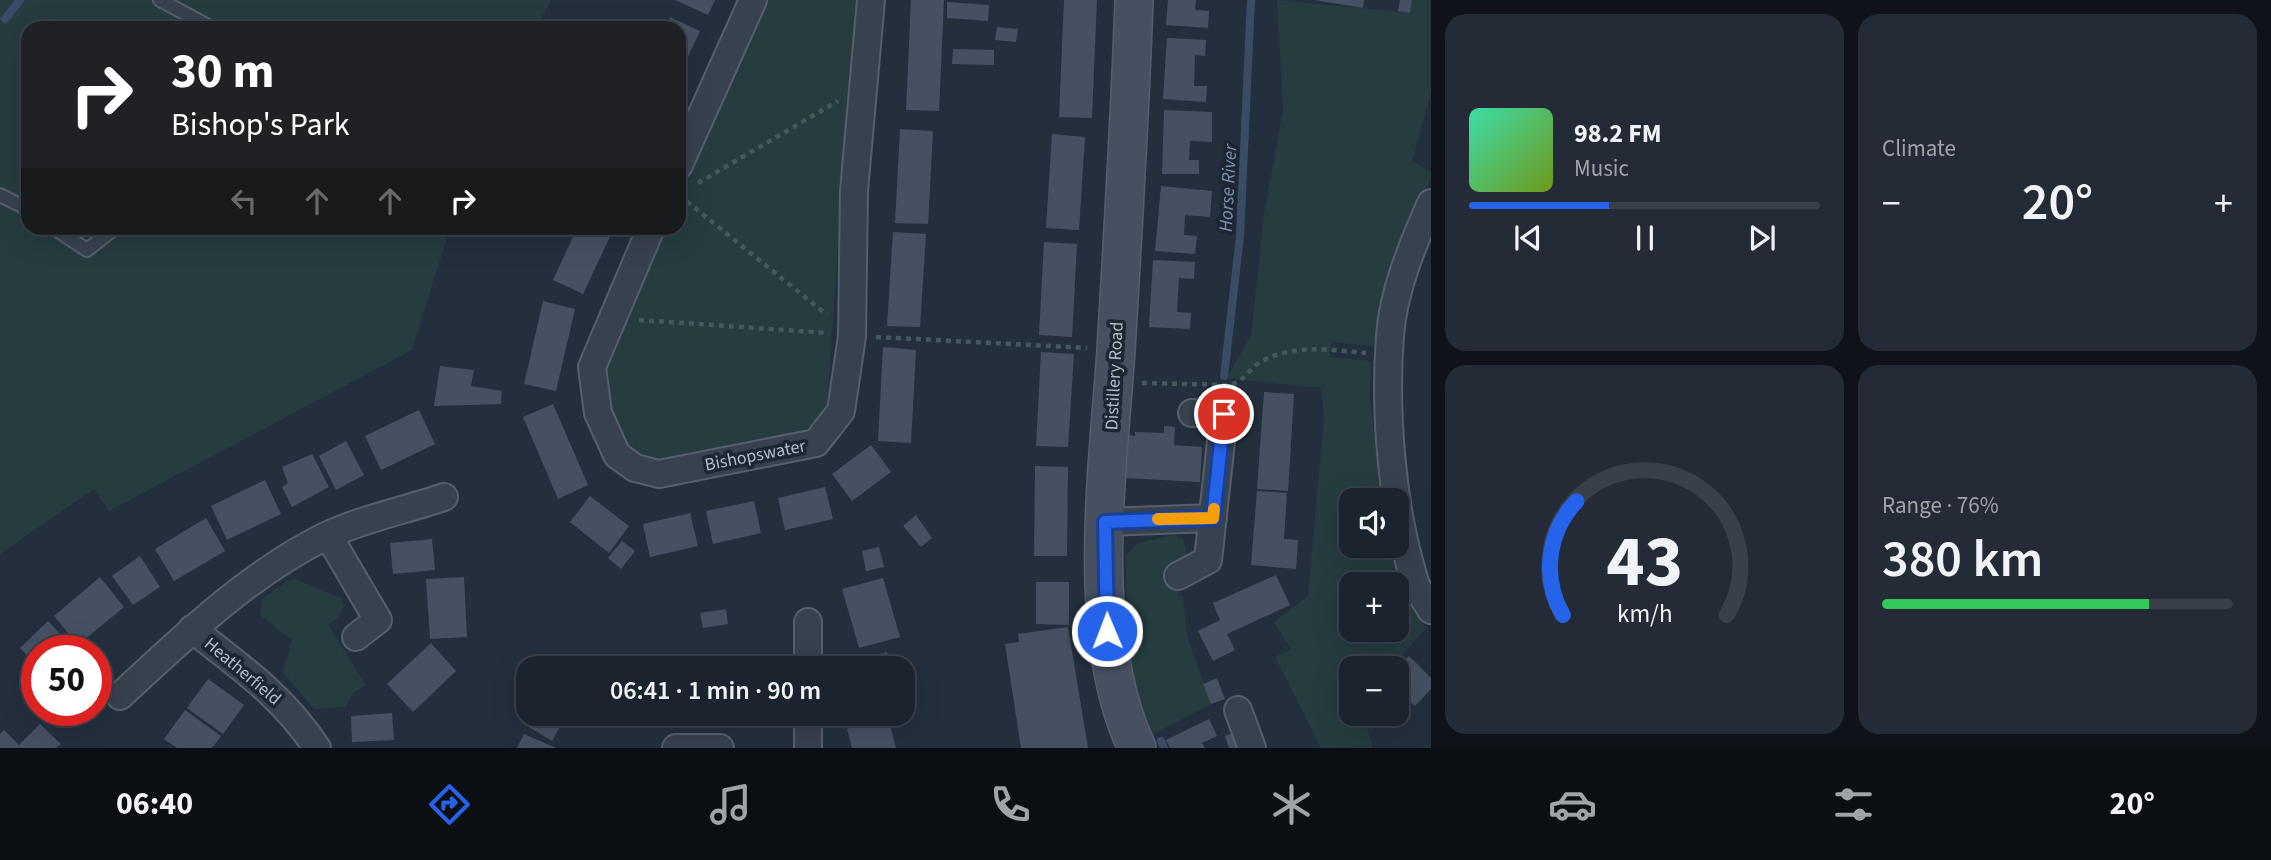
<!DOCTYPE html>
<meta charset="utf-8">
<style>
body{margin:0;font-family:"Source Sans 3",sans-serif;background:#242b36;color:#f1f3f6;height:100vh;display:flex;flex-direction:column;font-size:26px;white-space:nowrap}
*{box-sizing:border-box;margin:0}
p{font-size:23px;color:#a0a4aa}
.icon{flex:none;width:38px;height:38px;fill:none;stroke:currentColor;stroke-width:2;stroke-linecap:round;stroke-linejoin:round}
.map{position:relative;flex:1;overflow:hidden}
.panel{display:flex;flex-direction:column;gap:14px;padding:14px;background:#0f1319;width:840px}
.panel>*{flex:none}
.guide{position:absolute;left:21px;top:21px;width:665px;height:214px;border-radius:21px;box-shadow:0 7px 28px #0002,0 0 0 2px #39404a;background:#202124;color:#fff;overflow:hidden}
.fabs{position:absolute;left:1339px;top:488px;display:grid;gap:14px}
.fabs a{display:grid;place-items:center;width:70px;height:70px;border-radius:14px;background:#1b232e;box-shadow:0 7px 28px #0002,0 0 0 2px #39404a;font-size:35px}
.speed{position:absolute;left:21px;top:635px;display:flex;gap:14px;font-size:35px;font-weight:700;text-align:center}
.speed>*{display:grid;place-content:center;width:91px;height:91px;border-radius:50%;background:#1b232e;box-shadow:0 7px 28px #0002,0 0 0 2px #39404a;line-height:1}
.speed .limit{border:10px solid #d22;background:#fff;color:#111}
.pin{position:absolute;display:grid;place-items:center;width:60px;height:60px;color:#fff;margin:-30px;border:4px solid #fff;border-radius:50%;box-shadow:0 2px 7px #0007}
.me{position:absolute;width:77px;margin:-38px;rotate:359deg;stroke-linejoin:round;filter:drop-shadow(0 0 5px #0008)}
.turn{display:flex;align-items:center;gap:24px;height:147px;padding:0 35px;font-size:32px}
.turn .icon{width:91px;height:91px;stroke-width:2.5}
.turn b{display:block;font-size:49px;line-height:60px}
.lanes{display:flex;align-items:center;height:66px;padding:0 35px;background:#0003;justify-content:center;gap:35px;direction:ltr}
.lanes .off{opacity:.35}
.big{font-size:52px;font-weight:600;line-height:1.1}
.panel .tile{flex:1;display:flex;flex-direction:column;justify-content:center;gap:10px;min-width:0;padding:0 24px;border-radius:21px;background:#242b36}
.panel .dial{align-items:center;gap:0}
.dial svg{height:182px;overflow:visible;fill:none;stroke:#39404a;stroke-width:7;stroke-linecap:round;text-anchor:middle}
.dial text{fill:#f1f3f6;stroke:none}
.song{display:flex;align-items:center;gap:21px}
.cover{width:84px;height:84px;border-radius:10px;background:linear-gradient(135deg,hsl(160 70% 55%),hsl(80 70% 35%))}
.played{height:7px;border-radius:4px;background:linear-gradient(90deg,#2563eb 40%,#39404a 40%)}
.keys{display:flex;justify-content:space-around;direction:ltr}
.heat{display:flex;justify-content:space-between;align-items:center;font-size:38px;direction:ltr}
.charge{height:10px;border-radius:5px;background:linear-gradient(90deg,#34c759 76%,#39404a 0)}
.panel .tiles{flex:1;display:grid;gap:14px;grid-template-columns:repeat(2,1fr)}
.trip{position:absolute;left:516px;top:656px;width:399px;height:70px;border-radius:21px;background:#1b232e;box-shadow:0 7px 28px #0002,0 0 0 2px #39404a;font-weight:600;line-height:70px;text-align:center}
.tab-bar{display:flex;height:112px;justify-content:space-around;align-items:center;background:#0b0e12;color:#a0a4aa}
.tab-bar .icon{width:49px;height:49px}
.tab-bar .current{color:#2563eb}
.tab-bar b{font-size:32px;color:#f1f3f6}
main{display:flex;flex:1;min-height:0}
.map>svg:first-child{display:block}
.green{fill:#263c3f;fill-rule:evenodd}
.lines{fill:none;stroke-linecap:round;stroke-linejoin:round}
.stream{stroke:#394c67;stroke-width:8}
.building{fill:#455162}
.lane-casing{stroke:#565f6c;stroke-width:16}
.street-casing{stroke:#565f6c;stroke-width:30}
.secondary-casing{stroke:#565f6c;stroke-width:40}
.path{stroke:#44595c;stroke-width:4.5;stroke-dasharray:5 5;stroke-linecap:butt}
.lane{stroke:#38414e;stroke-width:12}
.street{stroke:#38414e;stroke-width:26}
.secondary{stroke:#465061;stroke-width:37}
.route-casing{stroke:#184099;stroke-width:18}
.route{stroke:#2563eb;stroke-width:12}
.slow{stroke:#f59e0b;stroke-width:12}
.labels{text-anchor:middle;stroke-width:7;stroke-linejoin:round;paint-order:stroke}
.street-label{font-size:18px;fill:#b4bcc9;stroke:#1d2633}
.water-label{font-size:19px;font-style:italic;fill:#7c92b1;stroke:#1d2633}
</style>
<main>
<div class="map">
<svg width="1431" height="748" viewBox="0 0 1431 748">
<rect width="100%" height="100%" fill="#242f3e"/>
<!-- green -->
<path class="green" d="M0 0H551L536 28H28V228H450L412 350 109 511 94 489 0 554Z
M767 0H856L827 404 814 425 787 437 656 464 635 454 616 429 602 370 664 228H679V194Z
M1277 0 1410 13 1412 0H1431V92L1412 161 1431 172V178L1394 254 1374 346 1332 342 1329 357 1371 361 1370 398 1382 500H1351V546H1393L1403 590 1426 629 1390 668H1351V714H1364L1373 748H1321L1275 657 1291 649 1274 622 1308 596 1324 417 1321 388 1227 378 1251 335 1264 215 1283 110ZM1351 584H1396V630H1351Z
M1174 535 1182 538C1187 547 1187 553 1182 562L1175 564 1179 597 1183 596 1187 636 1211 704 1152 735 1134 694 1128 646 1126 555 1138 543Z
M292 578 341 598 344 606 339 617 328 625 366 685 353 693 346 707 314 709 283 672 292 640 260 615 262 599Z"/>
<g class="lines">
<!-- stream -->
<path class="stream" d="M5 19 20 0
M1224 376 1240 236 1251 0
M1161 741 1164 748"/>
</g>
<!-- building -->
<path class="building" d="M675 0H715L708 15Z
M911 0H944L939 111 906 110Z
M1064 0H1097L1092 118 1059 117Z
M1168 0H1196L1195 10 1209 11 1208 28 1166 25Z
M1314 0H1364L1363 8Z
M1400 0H1412L1410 13 1398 11Z
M947 2 989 5 988 21 947 18Z
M670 17 700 31 679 76V28H665Z
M997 27 1018 29 1016 42 995 40Z
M1167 38 1206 40 1205 56 1195 55 1194 86H1207L1206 102 1163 99Z
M953 49 994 50V65L952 64Z
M1164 110 1212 112V142L1190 141 1189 160H1199V174H1162Z
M900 129 933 131 928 224 895 223Z
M1052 134 1085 137 1079 230 1046 228Z
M1161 186 1212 191 1210 217 1185 215 1184 235 1197 236 1195 254 1155 251Z
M577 228H614L583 294 553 280Z
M893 232 926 234 920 327 887 326Z
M1044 242 1077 244 1072 337 1039 335Z
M1153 260 1195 262 1194 279 1179 278 1177 312 1191 313 1190 329 1149 327Z
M543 301 575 309 556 391 524 384Z
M883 347 916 350 911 443 878 441Z
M1041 352 1074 354 1068 447 1036 446Z
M440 366 474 370 471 386 502 391 501 404 434 406Z
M1264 392 1294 394 1288 491 1257 489Z
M553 404 588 485 558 499 523 417Z
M419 410 435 444 381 470 365 436Z
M1164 426 1175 427 1174 445 1202 447 1200 482 1126 478 1129 435 1135 436V432L1164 433Z
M346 441 364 475 336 490 319 456Z
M871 445 891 472 852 501 832 474Z
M312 454 329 487 292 507 282 487 288 483 282 467Z
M1035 466 1068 467 1067 556H1034Z
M265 480 281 514 227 540 211 506Z
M825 487 833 519 785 530 778 498Z
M1257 491 1287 493 1284 539 1298 540 1296 569 1251 565Z
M590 496 629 526 609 553 570 522Z
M754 501 761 533 713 544 706 511Z
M690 513 698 546 650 557 643 524Z
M916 515 932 538 921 547 903 526Z
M206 518 225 551 174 581 155 549Z
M432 539 435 570 393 574 390 543Z
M622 541 635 551 621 569 608 558Z
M879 547 884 567 866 571 862 551Z
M140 556 160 587 133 605 112 576Z
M1276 575 1290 605 1227 634 1235 650 1213 661 1198 631 1220 620 1213 603Z
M100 577 124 607 78 645 54 616Z
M464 577 467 637 430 639 426 579Z
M883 578 900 637 859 648 842 589Z
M1036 582H1069V625L1036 624Z
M726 609 728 624 703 628 700 613Z
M48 621 76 651H37V666L20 648Z
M1068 627 1088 748H1021L1005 644 1019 642 1018 634Z
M431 643 456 671 413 712 387 684Z
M887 652 891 668H847L846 664Z
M1409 656 1431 678V689L1415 706 1396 688V668Z
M718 663V668H667V665Z
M1217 678 1225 699 1211 704 1203 684Z
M208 679 244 705 223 734 187 708Z
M185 710 221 736 212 748H177L164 739Z
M392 713 394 740 352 742 351 716Z
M527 714H567L552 741 522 723Z
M860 714H897L888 717 896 748H852L847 729 863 724Z
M1209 719 1217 736 1202 743 1205 748H1170L1166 740Z
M40 724 61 744 56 748H0V734L4 730 19 745Z
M1235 732 1241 748H1229L1225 736Z
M524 734 556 748H517Z"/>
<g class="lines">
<!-- lane casing -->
<g class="lane-casing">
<path id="lane" d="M160 0 212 28
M0 195 28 209
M54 228 87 250 115 228"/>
</g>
<!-- street casing -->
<g class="street-casing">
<path id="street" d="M679 165 753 0
M1431 203C1413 244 1393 291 1390 336 1384 412 1392 509 1415 582 1418 591 1426 601 1431 610
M651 228 592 367 598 413 617 455 635 468 659 474 816 443 841 411 852 336 854 191 871 0
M1105 522 1213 518
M328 535 378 620 356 637
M1178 576 1208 560 1224 414 1192 413
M808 622V668
M192 629C240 667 283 696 317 748
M120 696C184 637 247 575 326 536 362 519 406 510 444 497
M1238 710 1252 748
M808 714V748
M676 748H720"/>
</g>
<!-- secondary casing -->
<g class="secondary-casing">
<path id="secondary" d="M1134 0C1130 117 1123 233 1116 350 1108 469 1084 638 1137 748"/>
</g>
<!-- path -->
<path class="path" d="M698 183 838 101
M679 195 827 315
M639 320 829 333
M876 337 1087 348
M1142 383 1230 385C1246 381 1250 366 1264 360 1297 344 1331 350 1366 353"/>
<!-- lane -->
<use href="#lane" class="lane"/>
<!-- street -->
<use href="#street" class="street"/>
<!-- secondary -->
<use href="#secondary" class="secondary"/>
</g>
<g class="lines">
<!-- route casing -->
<g class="route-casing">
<path id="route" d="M1107 631 1105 522 1213 518 1224 414"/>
</g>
<!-- route -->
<use href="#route" class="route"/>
<!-- slow -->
<path class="slow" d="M1158 519 1213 518 1214 509"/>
</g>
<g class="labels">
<!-- street labels -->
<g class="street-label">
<text transform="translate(1114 376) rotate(-87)" y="6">Distillery Road</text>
<text transform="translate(755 455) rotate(-11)" y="6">Bishopswater</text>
<text transform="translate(243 671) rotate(40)" y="6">Heatherfield</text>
</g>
<!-- water labels -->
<g class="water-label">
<text transform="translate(1227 188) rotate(-87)" y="7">Horse River</text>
</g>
</g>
</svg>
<div class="fabs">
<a><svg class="icon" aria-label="sound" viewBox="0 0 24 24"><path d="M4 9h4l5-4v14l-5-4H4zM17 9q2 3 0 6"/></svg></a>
<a>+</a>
<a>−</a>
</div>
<div class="speed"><div class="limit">50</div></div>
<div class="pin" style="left:1224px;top:414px;background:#d93025"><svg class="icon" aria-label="arrive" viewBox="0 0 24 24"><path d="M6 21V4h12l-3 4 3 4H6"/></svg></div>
<svg class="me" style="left:1107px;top:631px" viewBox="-20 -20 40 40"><circle r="17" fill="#2563eb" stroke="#fff" stroke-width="3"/><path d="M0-11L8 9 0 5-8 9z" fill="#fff"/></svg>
<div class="trip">06:41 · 1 min · 90 m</div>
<div class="guide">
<div class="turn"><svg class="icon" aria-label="right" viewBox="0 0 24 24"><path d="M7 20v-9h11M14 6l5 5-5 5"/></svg><div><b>30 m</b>Bishop's Park</div></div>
<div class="lanes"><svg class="icon off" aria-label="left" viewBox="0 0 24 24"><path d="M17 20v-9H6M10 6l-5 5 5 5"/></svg><svg class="icon off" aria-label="ahead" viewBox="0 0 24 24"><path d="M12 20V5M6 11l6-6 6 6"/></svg><svg class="icon off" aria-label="ahead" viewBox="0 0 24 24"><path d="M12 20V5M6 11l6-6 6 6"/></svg><svg class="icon" aria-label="right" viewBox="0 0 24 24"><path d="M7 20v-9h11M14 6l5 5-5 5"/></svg></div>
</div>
</div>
<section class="panel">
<div class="tiles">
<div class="tile">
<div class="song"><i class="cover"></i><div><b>98.2 FM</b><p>Music</p></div></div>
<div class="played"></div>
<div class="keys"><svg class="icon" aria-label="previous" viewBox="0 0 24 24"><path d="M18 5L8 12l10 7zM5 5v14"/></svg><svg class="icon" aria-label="pause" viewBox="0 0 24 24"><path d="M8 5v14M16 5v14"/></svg><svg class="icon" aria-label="next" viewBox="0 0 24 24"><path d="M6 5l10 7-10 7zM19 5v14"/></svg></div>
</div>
<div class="tile"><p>Climate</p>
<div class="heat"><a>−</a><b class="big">20°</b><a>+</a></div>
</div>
<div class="tile dial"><svg viewBox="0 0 100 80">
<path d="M14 69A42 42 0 1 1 86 69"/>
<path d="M14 69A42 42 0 0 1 20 19" stroke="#2563eb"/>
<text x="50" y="56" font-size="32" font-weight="700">43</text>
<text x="50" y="72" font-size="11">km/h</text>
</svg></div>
<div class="tile"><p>Range · 76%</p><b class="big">380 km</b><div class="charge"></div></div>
</div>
</section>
</main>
<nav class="tab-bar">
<b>06:40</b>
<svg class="icon current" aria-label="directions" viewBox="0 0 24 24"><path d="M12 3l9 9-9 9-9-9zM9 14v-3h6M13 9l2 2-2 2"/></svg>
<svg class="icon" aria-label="music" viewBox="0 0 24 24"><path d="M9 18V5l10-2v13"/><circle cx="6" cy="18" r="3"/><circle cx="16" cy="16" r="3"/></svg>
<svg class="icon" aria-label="phone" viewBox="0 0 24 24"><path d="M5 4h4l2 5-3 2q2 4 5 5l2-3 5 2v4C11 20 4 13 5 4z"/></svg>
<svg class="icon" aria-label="climate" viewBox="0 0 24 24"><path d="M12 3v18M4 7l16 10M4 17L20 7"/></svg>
<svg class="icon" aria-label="car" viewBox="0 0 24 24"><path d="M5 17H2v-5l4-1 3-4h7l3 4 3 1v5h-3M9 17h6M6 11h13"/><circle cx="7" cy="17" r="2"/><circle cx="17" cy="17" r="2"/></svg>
<svg class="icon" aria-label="filters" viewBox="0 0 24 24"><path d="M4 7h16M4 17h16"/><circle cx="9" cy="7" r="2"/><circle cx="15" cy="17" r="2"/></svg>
<b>20°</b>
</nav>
